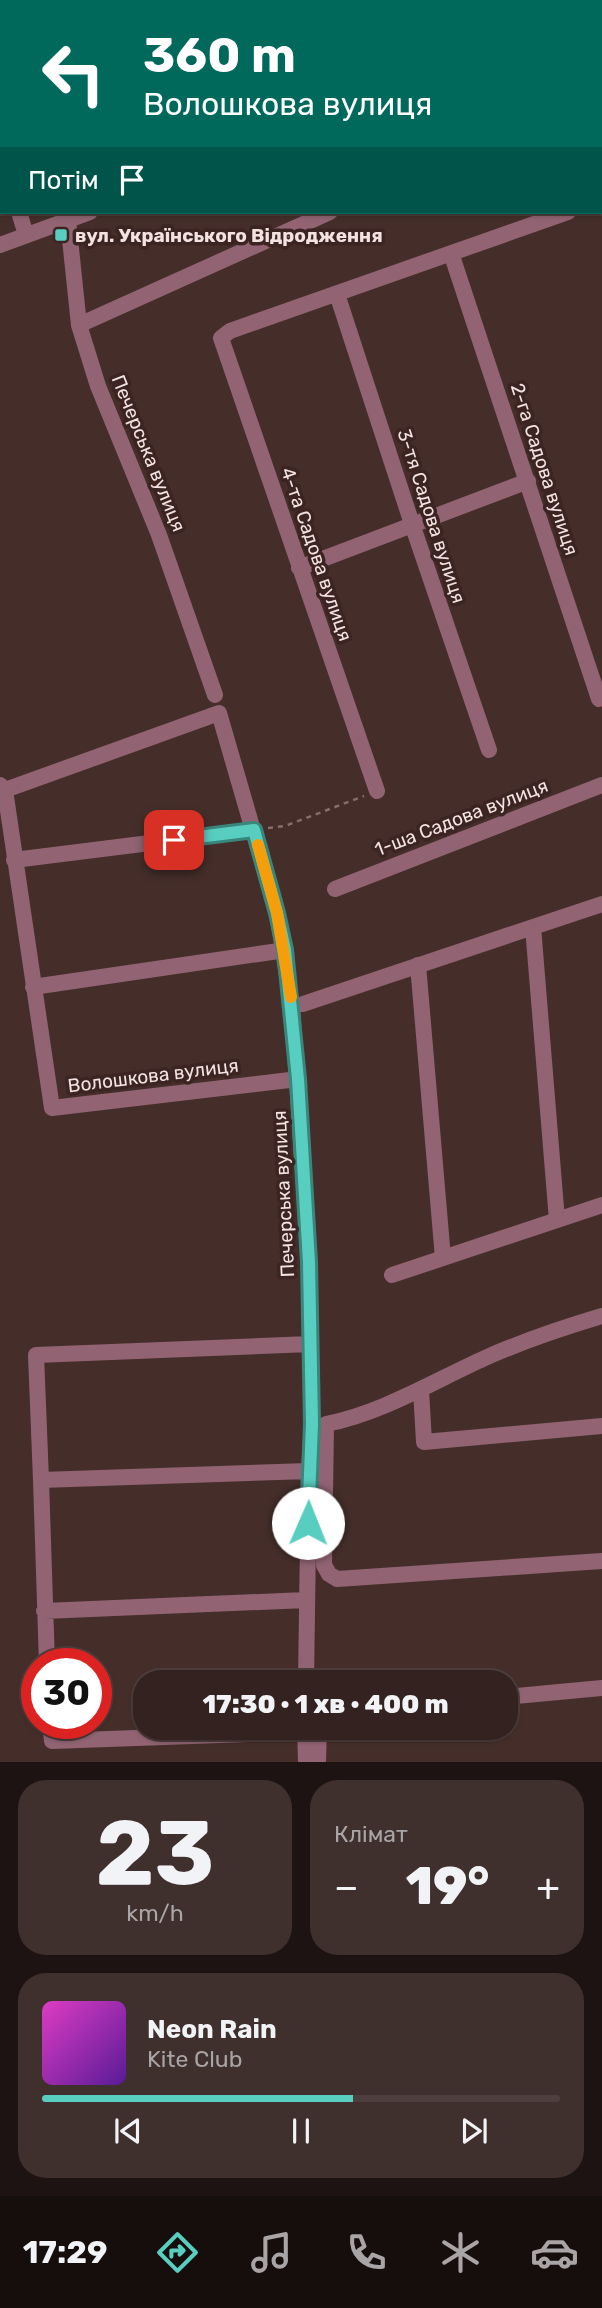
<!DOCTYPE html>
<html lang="uk">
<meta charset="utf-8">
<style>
body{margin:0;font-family:Rubik,sans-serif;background:#3f2f2d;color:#f1f3f6;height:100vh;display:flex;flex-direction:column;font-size:26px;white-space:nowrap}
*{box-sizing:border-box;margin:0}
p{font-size:23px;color:#a9a4a5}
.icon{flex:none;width:38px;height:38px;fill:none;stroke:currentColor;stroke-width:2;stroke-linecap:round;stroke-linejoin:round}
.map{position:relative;height:1762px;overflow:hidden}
.side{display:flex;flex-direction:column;gap:18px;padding:18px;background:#1d1312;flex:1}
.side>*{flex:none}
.guide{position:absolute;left:0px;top:0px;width:602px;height:214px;box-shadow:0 2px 5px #0004,0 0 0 2px #4e3f3e;background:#00695c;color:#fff;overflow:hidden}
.speed{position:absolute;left:21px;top:1648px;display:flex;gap:14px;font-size:35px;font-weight:700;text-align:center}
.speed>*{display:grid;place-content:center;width:91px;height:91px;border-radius:50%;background:#342220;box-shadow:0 2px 5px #0004,0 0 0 2px #4e3f3e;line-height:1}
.speed .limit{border:10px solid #d22;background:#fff;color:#111}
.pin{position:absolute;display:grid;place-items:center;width:60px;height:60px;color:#fff;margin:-30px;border-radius:14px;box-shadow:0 4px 10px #0006}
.me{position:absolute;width:77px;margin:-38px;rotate:1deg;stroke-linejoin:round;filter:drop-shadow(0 0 5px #0008)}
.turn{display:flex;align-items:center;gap:24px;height:147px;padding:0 28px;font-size:32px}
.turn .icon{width:91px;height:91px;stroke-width:2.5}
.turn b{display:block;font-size:49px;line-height:60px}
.then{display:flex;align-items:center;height:66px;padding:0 28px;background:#0003;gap:14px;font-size:26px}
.big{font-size:52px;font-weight:800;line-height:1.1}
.side .tile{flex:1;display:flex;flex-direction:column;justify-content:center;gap:10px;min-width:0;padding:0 24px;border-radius:28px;background:#3f2f2d}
.side .dial{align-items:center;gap:0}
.dial b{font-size:91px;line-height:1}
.song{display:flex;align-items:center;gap:21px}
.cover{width:84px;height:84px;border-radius:10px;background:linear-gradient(135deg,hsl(310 70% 55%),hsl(270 70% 35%))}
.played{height:7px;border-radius:4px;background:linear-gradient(90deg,#58cec0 60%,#4e3f3e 60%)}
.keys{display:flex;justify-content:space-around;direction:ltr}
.heat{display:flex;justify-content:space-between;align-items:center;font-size:38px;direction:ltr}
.side .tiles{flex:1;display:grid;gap:18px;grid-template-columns:1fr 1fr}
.tile:last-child{grid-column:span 2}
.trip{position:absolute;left:133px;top:1670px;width:385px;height:70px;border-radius:28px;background:#342220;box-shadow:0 2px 5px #0004,0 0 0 2px #4e3f3e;font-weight:800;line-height:70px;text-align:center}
.menu{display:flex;height:112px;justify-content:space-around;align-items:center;background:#150e0d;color:#a9a4a5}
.menu .icon{width:49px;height:49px}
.menu .current{color:#58cec0}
.menu b{font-size:32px;color:#f1f3f6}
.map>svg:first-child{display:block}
.green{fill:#5b4e25}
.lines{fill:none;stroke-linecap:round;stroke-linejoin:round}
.path{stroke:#846f6c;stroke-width:2.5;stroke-dasharray:5 5;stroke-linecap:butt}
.minor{stroke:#926473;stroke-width:16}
.route-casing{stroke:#39867d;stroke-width:18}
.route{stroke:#58cec0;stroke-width:12}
.slow{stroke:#f59e0b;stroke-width:12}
.poi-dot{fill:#58cec0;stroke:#3b2421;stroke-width:2.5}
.labels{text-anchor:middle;stroke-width:7;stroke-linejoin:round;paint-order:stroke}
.poi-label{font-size:19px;font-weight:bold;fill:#f2e2e0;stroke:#3b2421;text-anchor:start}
.street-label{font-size:19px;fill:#f2e2e0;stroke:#3b2421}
</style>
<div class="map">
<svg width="602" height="1762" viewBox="0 0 602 1762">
<rect width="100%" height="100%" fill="#452e2a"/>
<!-- green -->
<path class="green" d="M176 0H555L552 2Z"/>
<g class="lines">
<!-- path -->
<path class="path" d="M268 828 285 826 364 796"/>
<!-- minor -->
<path class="minor" d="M167 0V2
M599 2 602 1
M0 125 2 124
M0 153 2 158
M600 201 602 200
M19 212 26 235
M68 220 79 325 98 386 159 535 215 695
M0 245 90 212
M451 253 599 699
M337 294 412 524 489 750
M79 325 330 212
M299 568 528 481
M0 785 5 790 52 1108 298 1079
M5 790 219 713 277 913 292 1007 309 1262 312 1424 309 1471 306 1682
M377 791 221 338 230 331 568 212
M14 860 254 830
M335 889 602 785
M533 927 557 1220
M418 965 443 1258
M33 987 285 950
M303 1004 602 904
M392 1275 602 1205
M602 1316C562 1328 523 1341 485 1358 434 1381 382 1413 326 1424L324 1565 329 1574 337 1579 602 1561
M421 1390 424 1442 602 1426
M309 1471 41 1480 36 1355 310 1344
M41 1480 47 1664
M44 1611 306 1600
M506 1697 602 1688
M50 1724 52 1741 305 1732
M305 1727 306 1762
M318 1762 319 1727"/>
</g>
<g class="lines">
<!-- route casing -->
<g class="route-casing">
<path id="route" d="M174 840 254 830 277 913 285 950 298 1079 309 1262 312 1424 308 1523"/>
</g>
<!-- route -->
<use href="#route" class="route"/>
<!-- slow -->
<path class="slow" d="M258 845 277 913 291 997"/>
</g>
<!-- markers -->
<rect class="poi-dot" x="54" y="228" width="14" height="14" rx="3.5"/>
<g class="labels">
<!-- poi labels -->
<g class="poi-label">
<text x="75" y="242">вул. Українського Відродження</text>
</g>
<!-- street labels -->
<g class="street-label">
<text transform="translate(149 453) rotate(68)" y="7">Печерська вулиця</text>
<text transform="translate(545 469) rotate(72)" y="7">2-га Садова вулиця</text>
<text transform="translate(432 516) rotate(72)" y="7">3-тя Садова вулиця</text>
<text transform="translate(317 554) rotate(71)" y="7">4-та Садова вулиця</text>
<text transform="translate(461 817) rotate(-21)" y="7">1-ша Садова вулиця</text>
<text transform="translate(153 1075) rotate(-7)" y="7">Волошкова вулиця</text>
<text transform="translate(283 1194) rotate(-93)" y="7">Печерська вулиця</text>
</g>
</g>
</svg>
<div class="speed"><div class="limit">30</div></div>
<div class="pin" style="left:174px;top:840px;background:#d93025"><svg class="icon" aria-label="arrive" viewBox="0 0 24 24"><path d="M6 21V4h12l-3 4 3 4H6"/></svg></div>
<svg class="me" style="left:308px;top:1523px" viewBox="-20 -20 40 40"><circle r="19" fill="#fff"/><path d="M0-13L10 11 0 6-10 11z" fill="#58cec0"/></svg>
<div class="trip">17:30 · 1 хв · 400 m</div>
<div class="guide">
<div class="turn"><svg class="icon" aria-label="left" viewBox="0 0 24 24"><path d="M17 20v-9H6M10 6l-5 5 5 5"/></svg><div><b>360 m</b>Волошкова вулиця</div></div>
<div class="then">Потім<svg class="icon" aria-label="arrive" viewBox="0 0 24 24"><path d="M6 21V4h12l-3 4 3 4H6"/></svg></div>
</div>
</div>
<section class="side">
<div class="tiles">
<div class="tile dial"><b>23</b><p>km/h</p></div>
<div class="tile"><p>Клімат</p>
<div class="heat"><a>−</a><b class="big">19°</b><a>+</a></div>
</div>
<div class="tile">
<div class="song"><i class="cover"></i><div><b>Neon Rain</b><p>Kite Club</p></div></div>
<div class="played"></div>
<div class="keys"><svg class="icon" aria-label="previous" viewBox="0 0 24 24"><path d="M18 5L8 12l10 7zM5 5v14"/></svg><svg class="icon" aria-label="pause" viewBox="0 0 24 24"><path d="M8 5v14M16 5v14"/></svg><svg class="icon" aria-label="next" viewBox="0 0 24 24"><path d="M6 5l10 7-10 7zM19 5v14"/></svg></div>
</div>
</div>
</section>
<nav class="menu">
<b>17:29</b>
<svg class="icon current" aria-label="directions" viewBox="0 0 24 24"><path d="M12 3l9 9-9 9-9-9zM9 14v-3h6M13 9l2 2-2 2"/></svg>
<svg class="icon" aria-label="music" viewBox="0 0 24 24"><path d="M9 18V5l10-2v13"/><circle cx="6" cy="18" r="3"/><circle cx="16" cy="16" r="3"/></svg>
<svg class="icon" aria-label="phone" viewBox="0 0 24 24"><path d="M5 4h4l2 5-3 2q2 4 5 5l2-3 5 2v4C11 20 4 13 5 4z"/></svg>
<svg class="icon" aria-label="climate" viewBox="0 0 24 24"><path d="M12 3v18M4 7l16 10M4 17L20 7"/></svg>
<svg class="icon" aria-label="car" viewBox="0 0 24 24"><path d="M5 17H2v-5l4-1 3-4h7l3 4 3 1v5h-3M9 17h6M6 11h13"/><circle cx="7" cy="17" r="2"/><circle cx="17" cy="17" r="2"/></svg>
</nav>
